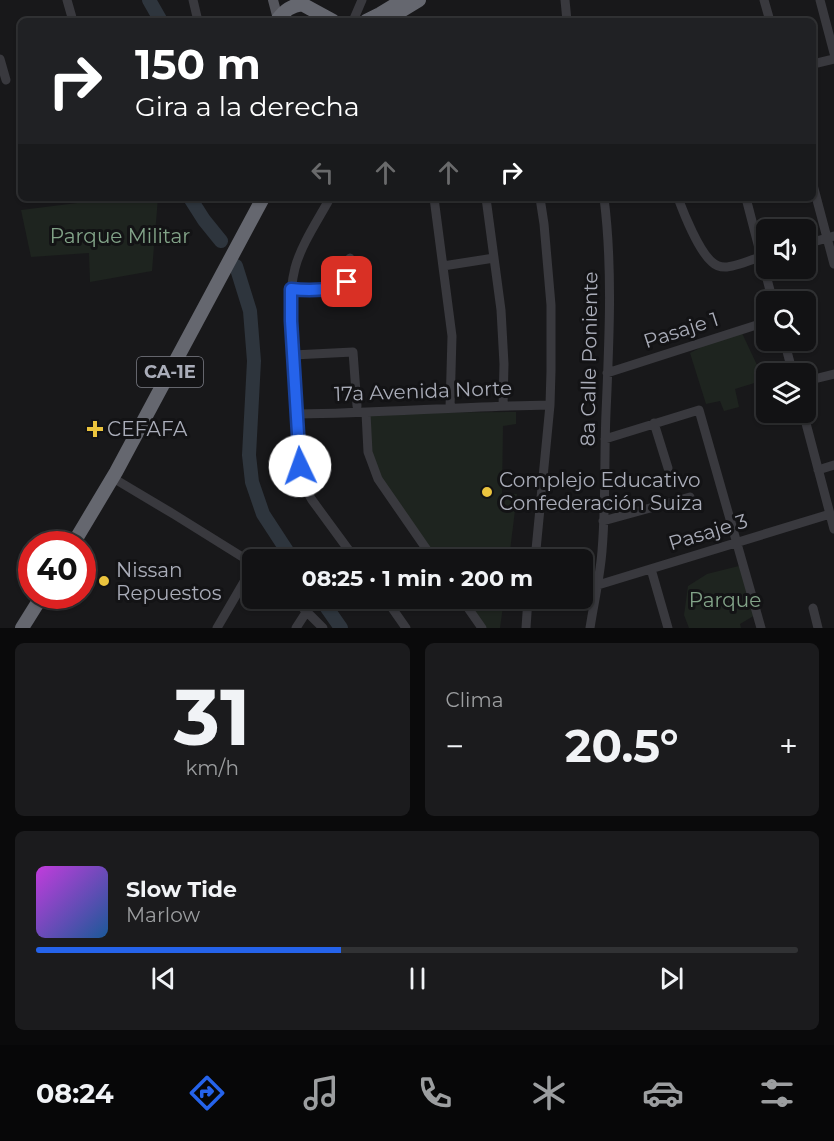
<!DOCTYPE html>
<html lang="es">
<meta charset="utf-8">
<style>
body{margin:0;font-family:Montserrat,sans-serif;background:#1b1b1d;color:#f1f3f6;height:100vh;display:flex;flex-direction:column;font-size:22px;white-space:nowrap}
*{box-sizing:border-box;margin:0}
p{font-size:20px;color:#9c9ea0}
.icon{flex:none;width:33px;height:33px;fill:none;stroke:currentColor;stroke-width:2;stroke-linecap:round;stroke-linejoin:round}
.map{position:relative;height:628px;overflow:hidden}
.sheet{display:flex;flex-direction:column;gap:15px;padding:15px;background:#0a0a0b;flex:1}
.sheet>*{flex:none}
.hud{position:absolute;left:18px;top:18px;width:798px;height:183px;border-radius:9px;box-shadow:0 2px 4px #0004,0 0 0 2px #313234;background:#202124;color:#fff;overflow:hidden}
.tools{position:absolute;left:756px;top:219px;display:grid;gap:12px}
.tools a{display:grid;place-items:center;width:60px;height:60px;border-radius:9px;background:#121214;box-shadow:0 2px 4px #0004,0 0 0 2px #313234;font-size:30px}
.speed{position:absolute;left:18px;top:531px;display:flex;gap:12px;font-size:30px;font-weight:700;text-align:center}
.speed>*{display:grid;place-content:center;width:78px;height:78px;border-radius:50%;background:#121214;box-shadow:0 2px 4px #0004,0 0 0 2px #313234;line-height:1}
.speed .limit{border:9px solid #d22;background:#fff;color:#111}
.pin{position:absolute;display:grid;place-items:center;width:51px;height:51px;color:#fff;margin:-26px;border-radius:12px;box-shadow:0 3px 9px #0006}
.me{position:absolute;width:66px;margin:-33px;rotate:357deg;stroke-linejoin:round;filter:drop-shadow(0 0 4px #0008)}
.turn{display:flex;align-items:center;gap:21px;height:126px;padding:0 18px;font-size:27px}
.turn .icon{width:78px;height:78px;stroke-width:2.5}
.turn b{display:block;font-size:42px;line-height:51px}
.lanes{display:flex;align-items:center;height:57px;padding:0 18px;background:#0003;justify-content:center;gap:30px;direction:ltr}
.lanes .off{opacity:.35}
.big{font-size:45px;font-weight:700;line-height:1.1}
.sheet .widget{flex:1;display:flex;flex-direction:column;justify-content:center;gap:9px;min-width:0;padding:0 21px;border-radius:9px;background:#1b1b1d}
.sheet .dial{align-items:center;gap:0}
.dial b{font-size:78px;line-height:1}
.song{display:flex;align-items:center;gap:18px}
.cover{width:72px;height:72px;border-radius:9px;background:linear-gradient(135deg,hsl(290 70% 55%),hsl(210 70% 35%))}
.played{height:6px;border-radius:3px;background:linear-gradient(90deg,#2563eb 40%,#313234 40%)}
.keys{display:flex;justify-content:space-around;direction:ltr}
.heat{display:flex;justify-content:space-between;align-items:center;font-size:33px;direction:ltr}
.sheet .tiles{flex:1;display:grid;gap:15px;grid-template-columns:1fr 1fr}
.widget:last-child{grid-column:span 2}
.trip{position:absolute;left:242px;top:549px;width:351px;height:60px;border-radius:9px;background:#121214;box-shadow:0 2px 4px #0004,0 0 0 2px #313234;font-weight:700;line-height:60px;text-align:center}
.menu{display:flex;height:96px;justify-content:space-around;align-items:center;background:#070708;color:#9c9ea0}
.menu .icon{width:42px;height:42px}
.menu .active{color:#2563eb}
.menu b{font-size:27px;color:#f1f3f6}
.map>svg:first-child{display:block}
.green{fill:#1e241f}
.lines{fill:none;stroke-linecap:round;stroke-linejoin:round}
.river{stroke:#2e353d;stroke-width:14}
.minor{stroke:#39393e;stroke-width:9}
.major{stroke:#55565d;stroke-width:10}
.highway{stroke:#65676f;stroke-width:14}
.route-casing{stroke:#184099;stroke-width:15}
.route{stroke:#2563eb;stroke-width:10}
.poi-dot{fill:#ebc43e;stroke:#131315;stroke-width:2}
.labels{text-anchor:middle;stroke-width:6;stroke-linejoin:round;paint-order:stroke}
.shield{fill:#131315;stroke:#7d7f88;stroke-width:1.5}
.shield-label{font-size:18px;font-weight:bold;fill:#aaadb9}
.park-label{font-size:20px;fill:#82a388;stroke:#131315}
.street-label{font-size:20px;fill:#aaadb9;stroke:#131315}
.poi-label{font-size:20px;fill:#aaadb9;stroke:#131315;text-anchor:start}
</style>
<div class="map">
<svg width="834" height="628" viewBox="0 0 834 628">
<rect width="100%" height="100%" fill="#18181a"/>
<!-- green -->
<path class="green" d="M85 198H158L152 271 90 282 89 253 31 257 21 210 85 202Z
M742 333 764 380 735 389 739 407 724 411 720 401 706 404 690 353 707 344Z
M516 412V424L503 426 502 493 517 494 509 559H434L378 479 368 452 366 413Z
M743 565 757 614 740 624 741 628H689L684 615 688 586 707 574Z
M463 599H504L500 628H485Z"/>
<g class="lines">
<!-- river -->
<path class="river" d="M149 0 161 21
M190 198 204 220 221 241
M236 266 250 311 254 361 249 455 252 482 263 514 293 560
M320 598 341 628"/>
<!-- minor -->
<path class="minor" d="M67 0 73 21
M193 0 198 21
M565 0 567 21
M764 0 770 21
M820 0 834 53
M353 21 362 0
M0 59 6 80
M813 64 834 59
M813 185 834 264
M330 198C318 220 301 245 295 268 284 312 295 370 298 415 299 436 298 459 303 479 305 487 308 494 312 500L356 560
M434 198 452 336 450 408
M486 198 501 310 504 364 503 406
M678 198C684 214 699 251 712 262 715 265 720 267 725 267 736 267 755 258 766 255
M746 198 773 302
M806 244 834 236
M443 266 494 258
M291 289C310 291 326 290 344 287 350 277 353 270 350 258
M784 340 793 374
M293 355 353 352 357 406
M607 373 766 322
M806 381 834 374
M803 412 834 529
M366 413 368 452 378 479 434 560
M298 414C382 413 466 406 550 405
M654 423 668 468
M605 439 699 410 761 628
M818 470 834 465
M113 478 175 515 252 563
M603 521 690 497
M535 560 550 405 551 371V305L544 224 540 198
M651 569 668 628
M598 585 830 514
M293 598 323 628
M385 598 406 628
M461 598 482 628
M391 607 403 598
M813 608 818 628
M217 628 252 568
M296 628 307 611
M526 628 528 598
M590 628C594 602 600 577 602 551 606 505 604 459 606 413 609 343 613 268 604 198"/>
<!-- major -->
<path class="major" d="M273 0 278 19"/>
<!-- highway -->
<path class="highway" d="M396 14 419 0
M278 21V19C285 10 291 6 302 4L333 21
M366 21 380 14 403 0
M73 544 116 472 263 198
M22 628 42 596"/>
</g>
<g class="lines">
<!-- route casing -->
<g class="route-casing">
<path id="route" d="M300 466 291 321V289C310 291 326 290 344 287L347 282"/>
</g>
<!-- route -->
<use href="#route" class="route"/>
</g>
<!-- markers -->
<g class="poi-dot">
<path d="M92 420h6v6h6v6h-6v6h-6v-6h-6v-6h6z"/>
<circle cx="487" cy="492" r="6"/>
<circle cx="104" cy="581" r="6"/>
</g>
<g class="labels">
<!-- shield labels -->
<rect class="shield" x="137" y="357" width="66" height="30" rx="4.5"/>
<g class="shield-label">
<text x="170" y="378">CA-1E</text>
</g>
<!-- park labels -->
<g class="park-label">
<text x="120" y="243">Parque Militar</text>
<text x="725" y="607">Parque</text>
</g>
<!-- street labels -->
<g class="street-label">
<text transform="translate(681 330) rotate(-18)" y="7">Pasaje 1</text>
<text transform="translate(589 359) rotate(-89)" y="7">8a Calle Poniente</text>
<text transform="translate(423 391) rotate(-2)" y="7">17a Avenida Norte</text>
<text transform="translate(708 532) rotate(-17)" y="7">Pasaje 3</text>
</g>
<!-- poi labels -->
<g class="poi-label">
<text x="107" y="436">CEFAFA</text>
<text x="499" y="487">Complejo Educativo<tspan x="499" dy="23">Confederación Suiza</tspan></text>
<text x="116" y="577">Nissan<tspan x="116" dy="23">Repuestos</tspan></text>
</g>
</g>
</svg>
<div class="tools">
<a><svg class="icon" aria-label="sound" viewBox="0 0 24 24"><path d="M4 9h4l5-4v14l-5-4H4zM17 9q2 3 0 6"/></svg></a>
<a><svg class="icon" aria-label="search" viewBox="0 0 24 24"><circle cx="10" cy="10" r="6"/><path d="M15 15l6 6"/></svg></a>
<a><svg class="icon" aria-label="layers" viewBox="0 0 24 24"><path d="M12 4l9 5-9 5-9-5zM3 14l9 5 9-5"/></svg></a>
</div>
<div class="speed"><div class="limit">40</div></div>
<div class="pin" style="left:347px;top:282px;background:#d93025"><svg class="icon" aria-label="arrive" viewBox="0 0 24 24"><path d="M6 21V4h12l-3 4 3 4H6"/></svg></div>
<svg class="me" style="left:300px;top:466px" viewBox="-20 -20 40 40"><circle r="19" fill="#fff"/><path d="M0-13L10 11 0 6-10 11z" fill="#2563eb"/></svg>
<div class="trip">08:25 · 1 min · 200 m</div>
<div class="hud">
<div class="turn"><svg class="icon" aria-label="right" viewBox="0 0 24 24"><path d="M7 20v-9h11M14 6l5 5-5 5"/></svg><div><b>150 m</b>Gira a la derecha</div></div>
<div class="lanes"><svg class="icon off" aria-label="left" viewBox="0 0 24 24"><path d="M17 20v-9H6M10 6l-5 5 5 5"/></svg><svg class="icon off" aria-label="ahead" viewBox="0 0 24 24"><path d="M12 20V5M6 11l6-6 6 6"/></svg><svg class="icon off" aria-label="ahead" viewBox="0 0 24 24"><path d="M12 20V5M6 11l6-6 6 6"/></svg><svg class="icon" aria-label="right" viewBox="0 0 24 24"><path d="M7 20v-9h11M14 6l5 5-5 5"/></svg></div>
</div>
</div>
<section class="sheet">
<div class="tiles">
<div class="widget dial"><b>31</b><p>km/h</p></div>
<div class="widget"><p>Clima</p>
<div class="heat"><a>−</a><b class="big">20.5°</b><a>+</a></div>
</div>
<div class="widget">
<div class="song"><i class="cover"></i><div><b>Slow Tide</b><p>Marlow</p></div></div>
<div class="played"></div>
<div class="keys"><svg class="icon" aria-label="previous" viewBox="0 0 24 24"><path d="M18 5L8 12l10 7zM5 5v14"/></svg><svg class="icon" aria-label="pause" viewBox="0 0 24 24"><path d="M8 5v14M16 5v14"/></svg><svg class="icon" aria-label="next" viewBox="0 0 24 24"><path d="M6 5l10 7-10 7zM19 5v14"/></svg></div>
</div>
</div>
</section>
<nav class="menu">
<b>08:24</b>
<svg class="icon active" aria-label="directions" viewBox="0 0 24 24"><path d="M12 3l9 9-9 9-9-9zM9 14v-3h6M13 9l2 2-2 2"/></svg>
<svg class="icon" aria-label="music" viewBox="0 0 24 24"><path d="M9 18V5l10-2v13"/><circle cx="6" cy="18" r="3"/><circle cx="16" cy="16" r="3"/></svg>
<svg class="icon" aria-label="phone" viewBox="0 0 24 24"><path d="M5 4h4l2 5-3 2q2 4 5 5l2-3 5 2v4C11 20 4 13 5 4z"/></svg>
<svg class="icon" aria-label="climate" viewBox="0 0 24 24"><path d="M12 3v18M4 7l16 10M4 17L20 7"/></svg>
<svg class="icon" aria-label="car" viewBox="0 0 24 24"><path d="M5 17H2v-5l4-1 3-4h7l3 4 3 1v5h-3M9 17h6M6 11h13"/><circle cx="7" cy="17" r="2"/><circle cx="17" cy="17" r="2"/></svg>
<svg class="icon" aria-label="filters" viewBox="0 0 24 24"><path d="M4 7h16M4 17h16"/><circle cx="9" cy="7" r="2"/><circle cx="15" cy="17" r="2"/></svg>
</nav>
